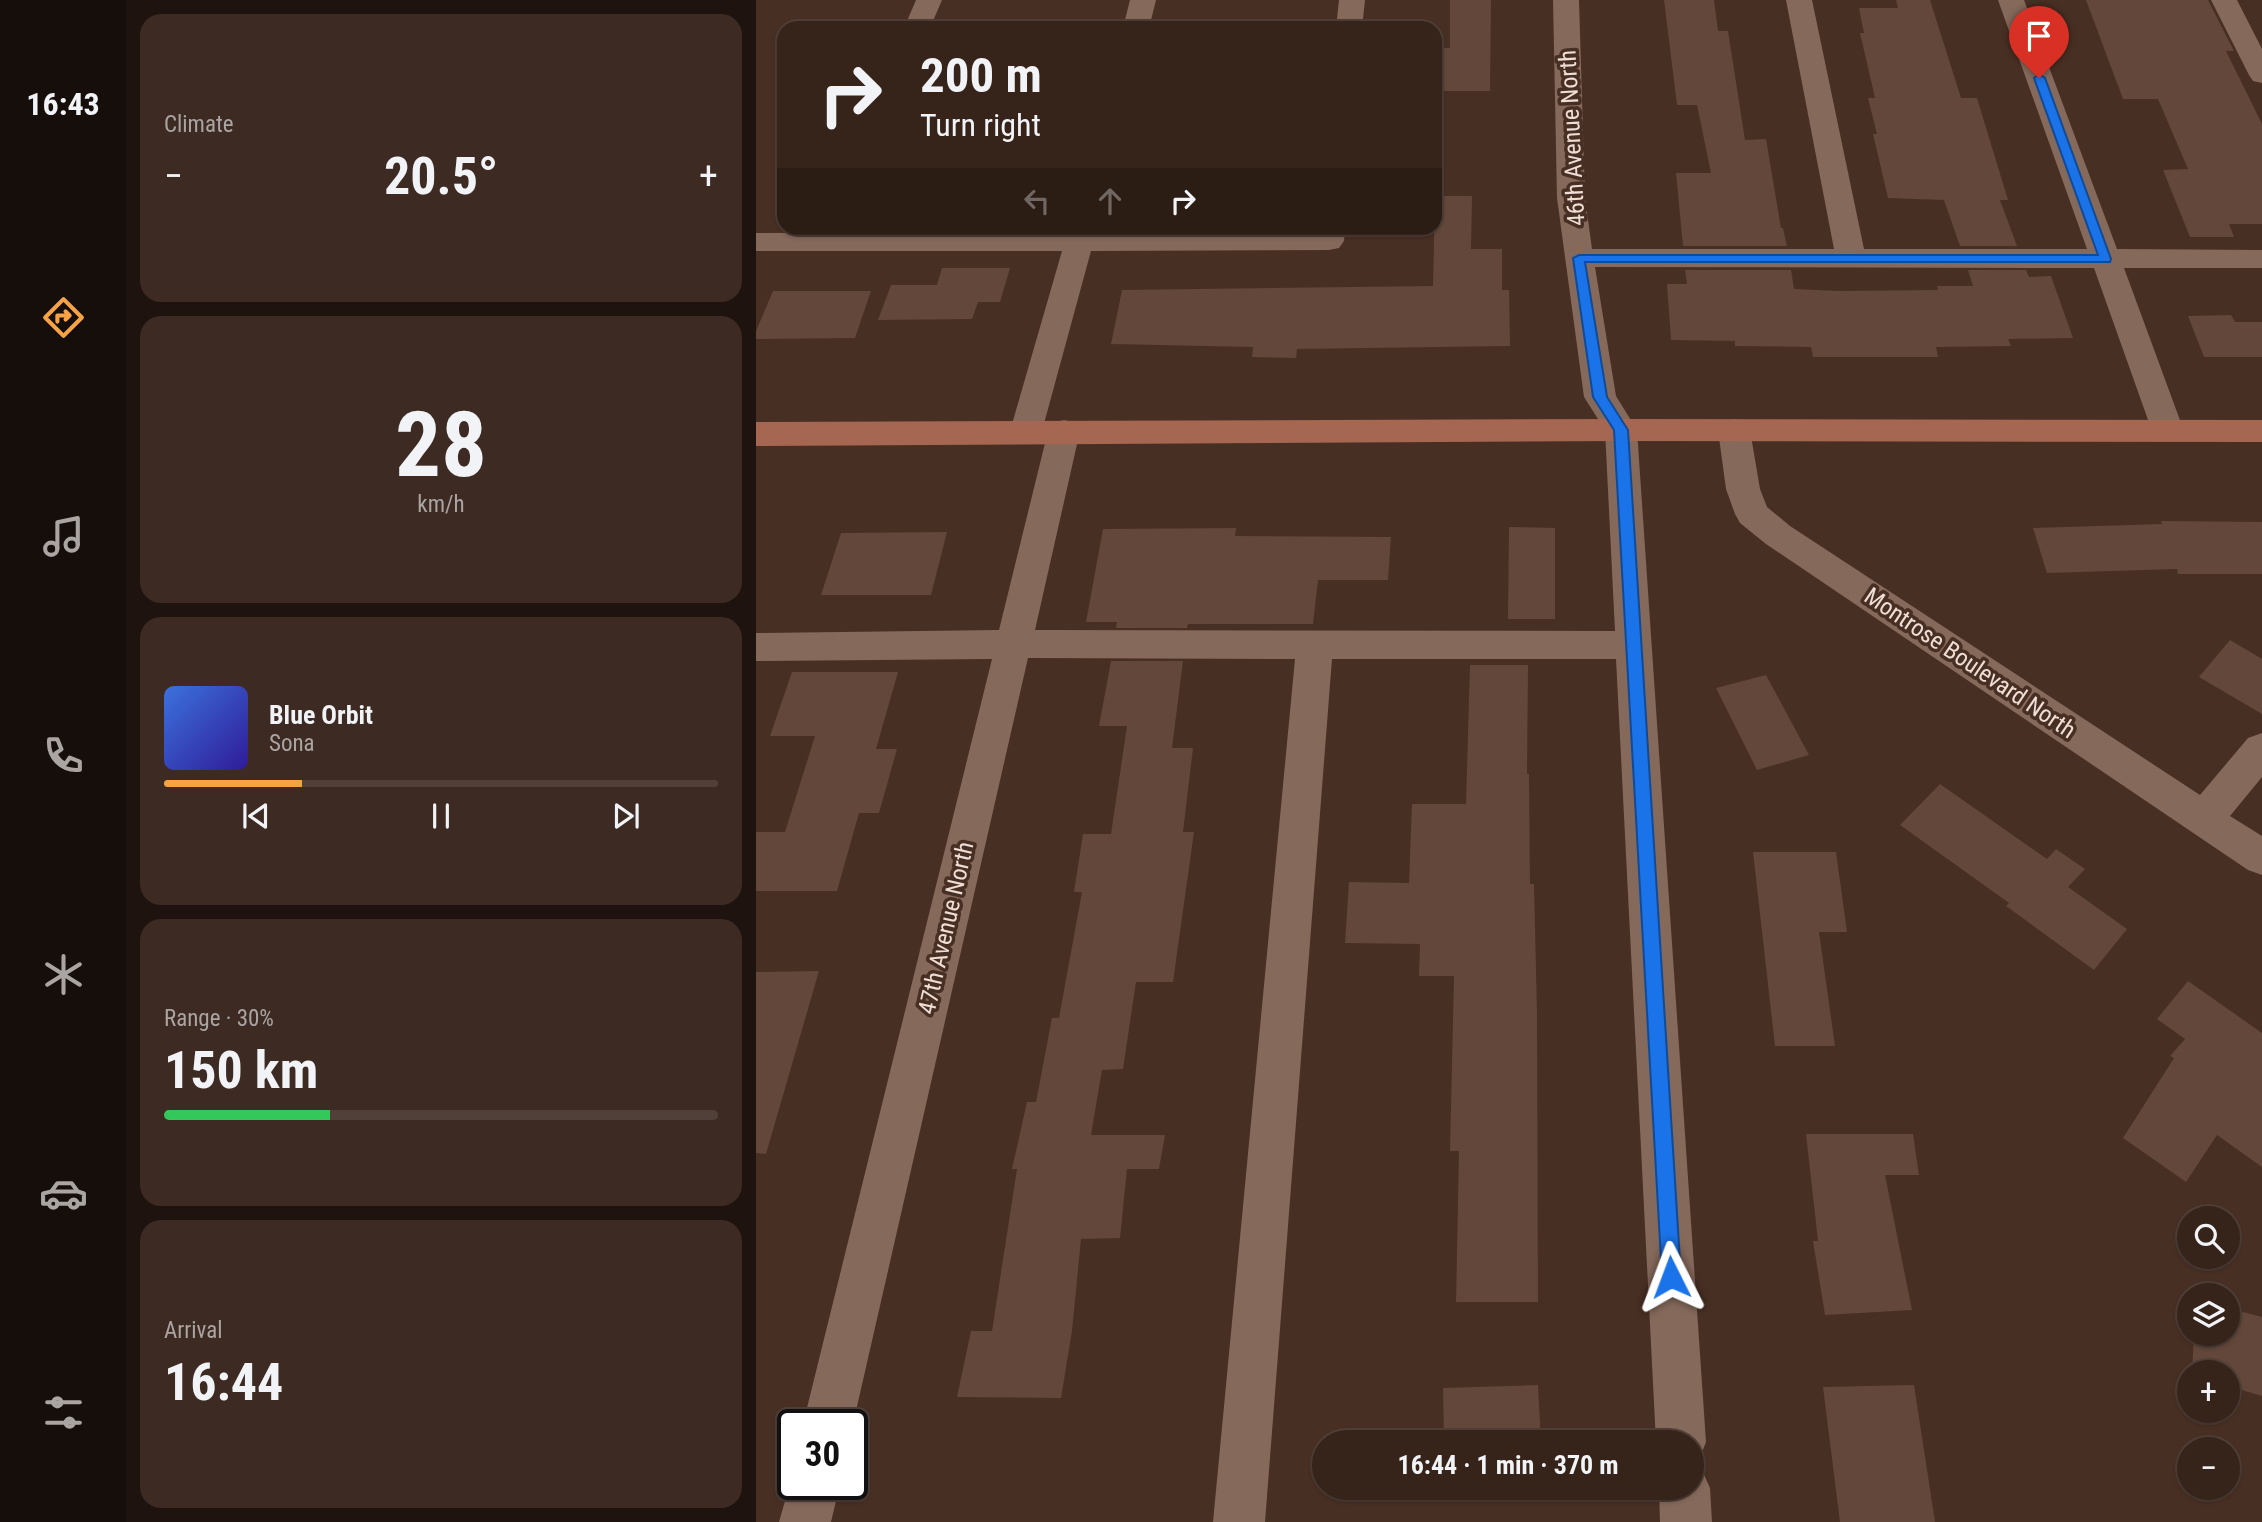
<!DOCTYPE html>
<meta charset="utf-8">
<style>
body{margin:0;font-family:"Roboto Condensed",sans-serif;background:#3d2b23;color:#f1f3f6;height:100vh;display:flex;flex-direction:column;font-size:26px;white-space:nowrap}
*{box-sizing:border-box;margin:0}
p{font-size:23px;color:#aaa4a2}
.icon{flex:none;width:38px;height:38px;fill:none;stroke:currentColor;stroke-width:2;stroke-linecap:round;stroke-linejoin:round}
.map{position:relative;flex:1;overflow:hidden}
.side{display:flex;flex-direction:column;gap:14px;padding:14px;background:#1e130e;width:630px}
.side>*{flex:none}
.top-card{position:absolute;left:21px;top:21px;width:665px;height:214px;border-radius:21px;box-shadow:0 2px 5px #0004,0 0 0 2px #504039;background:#36231a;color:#f1f3f6;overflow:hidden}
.controls{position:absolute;left:1421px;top:1206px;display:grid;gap:14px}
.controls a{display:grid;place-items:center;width:63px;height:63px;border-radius:50%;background:#36231a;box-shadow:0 2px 5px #0004,0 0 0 2px #504039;font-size:35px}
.speed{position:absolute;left:21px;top:1409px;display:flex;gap:14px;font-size:35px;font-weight:700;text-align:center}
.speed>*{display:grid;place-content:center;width:91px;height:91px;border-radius:50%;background:#36231a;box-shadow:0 2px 5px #0004,0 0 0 2px #504039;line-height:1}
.speed .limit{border:4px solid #111;border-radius:10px;background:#fff;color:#111}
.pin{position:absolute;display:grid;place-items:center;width:60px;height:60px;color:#fff;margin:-72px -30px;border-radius:50% 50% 50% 0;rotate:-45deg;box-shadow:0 0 7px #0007}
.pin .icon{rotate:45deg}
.me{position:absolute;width:77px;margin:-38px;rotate:357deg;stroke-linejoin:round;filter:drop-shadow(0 0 5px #0008)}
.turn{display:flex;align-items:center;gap:24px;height:147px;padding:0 28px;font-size:32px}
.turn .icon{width:91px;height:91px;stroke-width:2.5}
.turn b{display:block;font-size:49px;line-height:60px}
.lanes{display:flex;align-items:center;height:66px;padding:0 28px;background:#0003;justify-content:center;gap:35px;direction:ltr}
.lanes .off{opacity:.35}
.big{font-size:52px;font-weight:700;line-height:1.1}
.side .widget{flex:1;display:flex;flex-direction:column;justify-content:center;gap:10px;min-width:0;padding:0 24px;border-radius:21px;background:#3d2b23}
.side .dial{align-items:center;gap:0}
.dial b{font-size:91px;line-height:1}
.song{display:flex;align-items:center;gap:21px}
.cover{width:84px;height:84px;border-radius:10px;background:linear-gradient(135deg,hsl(220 70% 55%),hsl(250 70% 35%))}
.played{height:7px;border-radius:4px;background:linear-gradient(90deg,#f5a345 25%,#504039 25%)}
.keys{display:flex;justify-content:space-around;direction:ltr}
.heat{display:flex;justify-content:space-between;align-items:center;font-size:38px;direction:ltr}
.charge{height:10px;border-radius:5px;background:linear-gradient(90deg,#34c759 30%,#504039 0)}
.trip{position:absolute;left:556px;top:1430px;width:392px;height:70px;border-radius:35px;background:#36231a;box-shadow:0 2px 5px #0004,0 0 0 2px #504039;font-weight:700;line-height:70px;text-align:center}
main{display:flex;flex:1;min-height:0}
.tab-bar{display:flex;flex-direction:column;width:126px;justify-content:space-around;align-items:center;background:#160e0a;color:#aaa4a2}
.tab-bar .icon{width:49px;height:49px}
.tab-bar .selected{color:#f5a345}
.tab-bar b{font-size:32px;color:#f1f3f6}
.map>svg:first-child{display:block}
.building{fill:#62473a}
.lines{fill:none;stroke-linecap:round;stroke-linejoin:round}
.minor{fill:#85695b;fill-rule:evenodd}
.major{fill:#a56751;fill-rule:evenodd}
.route{fill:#1a73e8;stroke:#114b97;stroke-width:2}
.labels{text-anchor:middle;stroke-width:7;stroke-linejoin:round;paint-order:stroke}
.street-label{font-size:24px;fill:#efded6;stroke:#482f23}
</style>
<main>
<nav class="tab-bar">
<b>16:43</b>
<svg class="icon selected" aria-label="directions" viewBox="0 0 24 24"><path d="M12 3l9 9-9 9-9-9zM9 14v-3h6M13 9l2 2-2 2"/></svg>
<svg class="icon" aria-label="music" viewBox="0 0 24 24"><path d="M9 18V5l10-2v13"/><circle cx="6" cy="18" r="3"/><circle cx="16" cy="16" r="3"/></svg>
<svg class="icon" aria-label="phone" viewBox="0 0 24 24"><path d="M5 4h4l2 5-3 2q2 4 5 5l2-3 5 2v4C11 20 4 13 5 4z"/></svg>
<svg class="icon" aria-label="climate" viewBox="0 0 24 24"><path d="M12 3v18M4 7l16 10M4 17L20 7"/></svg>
<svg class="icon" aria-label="car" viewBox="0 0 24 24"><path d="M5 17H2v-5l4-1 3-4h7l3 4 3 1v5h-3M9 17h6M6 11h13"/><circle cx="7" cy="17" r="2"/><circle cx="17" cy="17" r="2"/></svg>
<svg class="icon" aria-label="filters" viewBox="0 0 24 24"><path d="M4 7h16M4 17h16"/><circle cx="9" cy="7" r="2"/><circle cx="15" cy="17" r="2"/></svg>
</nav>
<section class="side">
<div class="widget"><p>Climate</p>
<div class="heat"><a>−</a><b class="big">20.5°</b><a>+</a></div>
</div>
<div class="widget dial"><b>28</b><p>km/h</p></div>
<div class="widget">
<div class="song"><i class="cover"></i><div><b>Blue Orbit</b><p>Sona</p></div></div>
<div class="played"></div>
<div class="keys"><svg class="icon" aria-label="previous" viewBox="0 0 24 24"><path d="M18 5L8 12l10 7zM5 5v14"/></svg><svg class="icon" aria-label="pause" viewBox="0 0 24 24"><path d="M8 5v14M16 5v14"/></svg><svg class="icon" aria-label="next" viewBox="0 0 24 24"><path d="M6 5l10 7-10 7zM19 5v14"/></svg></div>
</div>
<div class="widget"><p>Range · 30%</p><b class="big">150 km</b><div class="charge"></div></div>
<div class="widget"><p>Arrival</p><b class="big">16:44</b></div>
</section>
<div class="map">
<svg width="1506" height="1522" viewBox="0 0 1506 1522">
<rect width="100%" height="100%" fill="#482f23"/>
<!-- building -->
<path class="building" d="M694 0H735L734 91H679V48H694Z
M908 0H958L962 31H972L989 140 1010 139 1025 228H1027L1031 246H927L920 173H955L941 105H921Z
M1140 0H1174L1205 98H1221L1252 200H1244L1261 246H1204L1188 200 1132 198 1117 134H1121L1112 98H1119L1104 33H1108L1103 8H1142Z
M1330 0H1452L1478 51H1470L1506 124V224H1473L1478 237H1434L1407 170 1432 169 1402 99H1367Z
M679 196H716L715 249H746V290H753L754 346 541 349 540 358 496 357 497 347 355 344 366 290 677 286Z
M186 268H254L244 302H222L216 319 122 320 135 285H181Z
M929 270H1035L1038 289 1083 291 1182 290 1181 286H1217L1212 270H1270L1273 277 1295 276 1317 338 1252 339 1255 346 1180 347 1182 357H1057L1055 347 979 346V341L915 340 911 284H931Z
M17 291H115L99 338 0 339V331Z
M1475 315 1479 322H1506V357H1448L1432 316Z
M1405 521 1506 522V574H1422L1421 569 1291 573 1277 528 1406 524Z
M753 527 799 528V619H752Z
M480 528 479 536 635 537 632 580H562L557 624H432L431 628H360L361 622H330L347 529Z
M191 532 175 595H65L85 533Z
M1474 640 1506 659V714L1443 677Z
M355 661H427L416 748H437L427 832H438L417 982H380L367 1069 346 1070 335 1135H409L403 1169H371L364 1238 325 1239 316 1331 305 1398 201 1397 215 1331H236L261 1169H256L271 1102H280L296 1018H303L326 892H318L327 834H355L371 726H343Z
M714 665H772L771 774H773L774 884H778L781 1013 782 1302H700L703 1151H694L698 976H663L664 944 589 943 593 882 653 883 656 804H710Z
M36 672H142L120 749H141L123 813H103L81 891H0V832H29L59 736H14Z
M1010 675 1053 755 1001 770 960 688Z
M1184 784 1291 859 1300 849 1329 869 1312 887 1371 929 1338 970 1250 906 1253 903 1144 825Z
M997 852H1080L1091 932H1063L1079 1046H1019Z
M63 971 10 1154 0 1153V972Z
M1432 981 1506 1033V1167L1461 1135 1430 1182 1367 1138 1418 1058 1414 1056 1429 1039 1401 1019Z
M1050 1134H1157L1163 1175H1129L1156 1310 1069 1315 1057 1241H1062Z
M1472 1308 1506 1317V1396L1472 1386V1372H1436L1438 1334H1472Z
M782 1385 785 1442H688L687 1388Z
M1158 1385 1179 1522H1084L1067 1387Z"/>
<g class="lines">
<!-- minor -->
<path class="minor" d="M160 0H186L174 28H148Z
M374 0H400L393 28H367Z
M583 0H609L606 28H580Z
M797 0H823L829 198 836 249H1078L1030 0H1056L1108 249H1331L1242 0H1268L1361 249 1506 250V268H1368L1428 431 1424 439 1412 442 1400 439 1396 431 1338 268 839 267 860 396 881 430 950 1442 943 1460 936 1463V1442H900L860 659H576L509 1522H457L539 659 272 658 97 1424 96 1426 47 1424 236 659 0 661V633L243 630 292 431 296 423 308 420 320 423 324 431 279 630 859 631 849 430 828 397 801 198Z
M1455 0H1481L1506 49V83L1497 81 1493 75Z
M312 228H341L340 232H559L560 228H589L588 241 583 248 573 250 335 251 286 431 282 439 270 442 258 439 254 431 306 251H0V233L311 232Z
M978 419 990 422 994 430 1004 489 1011 507 1034 526 1444 795 1492 738 1506 733V777L1474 816 1506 836V875L1492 870 1010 544 984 523 979 514 970 489 962 430 966 422Z
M936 1466 946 1470 954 1488 956 1522H904L903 1488H936Z
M37 1473V1484H84L75 1522H23Z"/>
<!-- major -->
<path class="major" d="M865 419 1506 420V442L865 441 0 446V422Z"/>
</g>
<!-- route -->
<path class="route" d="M1283 74 1289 78 1355 259 1354 262H829L851 397 872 430 925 1277 922 1284 915 1287 908 1284 906 1277 858 430 837 397 817 258 823 255H1342L1278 78Z"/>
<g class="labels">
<!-- street labels -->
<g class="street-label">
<text transform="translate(816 138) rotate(-93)" y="8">46th Avenue North</text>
<text transform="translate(1214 663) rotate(34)" y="8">Montrose Boulevard North</text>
<text transform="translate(190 928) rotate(-77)" y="8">47th Avenue North</text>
</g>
</g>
</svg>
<div class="controls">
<a><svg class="icon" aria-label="search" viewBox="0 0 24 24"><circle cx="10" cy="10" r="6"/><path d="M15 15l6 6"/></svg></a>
<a><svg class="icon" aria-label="layers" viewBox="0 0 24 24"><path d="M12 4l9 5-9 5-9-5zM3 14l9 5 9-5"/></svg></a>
<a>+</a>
<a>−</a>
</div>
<div class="speed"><div class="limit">30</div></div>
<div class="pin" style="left:1283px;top:78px;background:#d93025"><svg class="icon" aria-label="arrive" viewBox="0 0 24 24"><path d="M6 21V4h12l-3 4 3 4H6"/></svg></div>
<svg class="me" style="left:915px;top:1277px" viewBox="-20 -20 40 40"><path d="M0-17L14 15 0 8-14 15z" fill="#1a73e8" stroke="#fff" stroke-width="4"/></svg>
<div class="trip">16:44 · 1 min · 370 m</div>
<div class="top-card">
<div class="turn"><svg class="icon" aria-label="right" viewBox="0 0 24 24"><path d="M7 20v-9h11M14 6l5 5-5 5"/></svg><div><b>200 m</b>Turn right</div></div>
<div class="lanes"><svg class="icon off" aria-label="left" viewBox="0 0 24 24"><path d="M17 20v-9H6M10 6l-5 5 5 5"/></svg><svg class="icon off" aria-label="ahead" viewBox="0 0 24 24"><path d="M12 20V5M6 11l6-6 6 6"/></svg><svg class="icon" aria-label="right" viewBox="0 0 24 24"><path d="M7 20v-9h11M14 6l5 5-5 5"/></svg></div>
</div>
</div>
</main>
